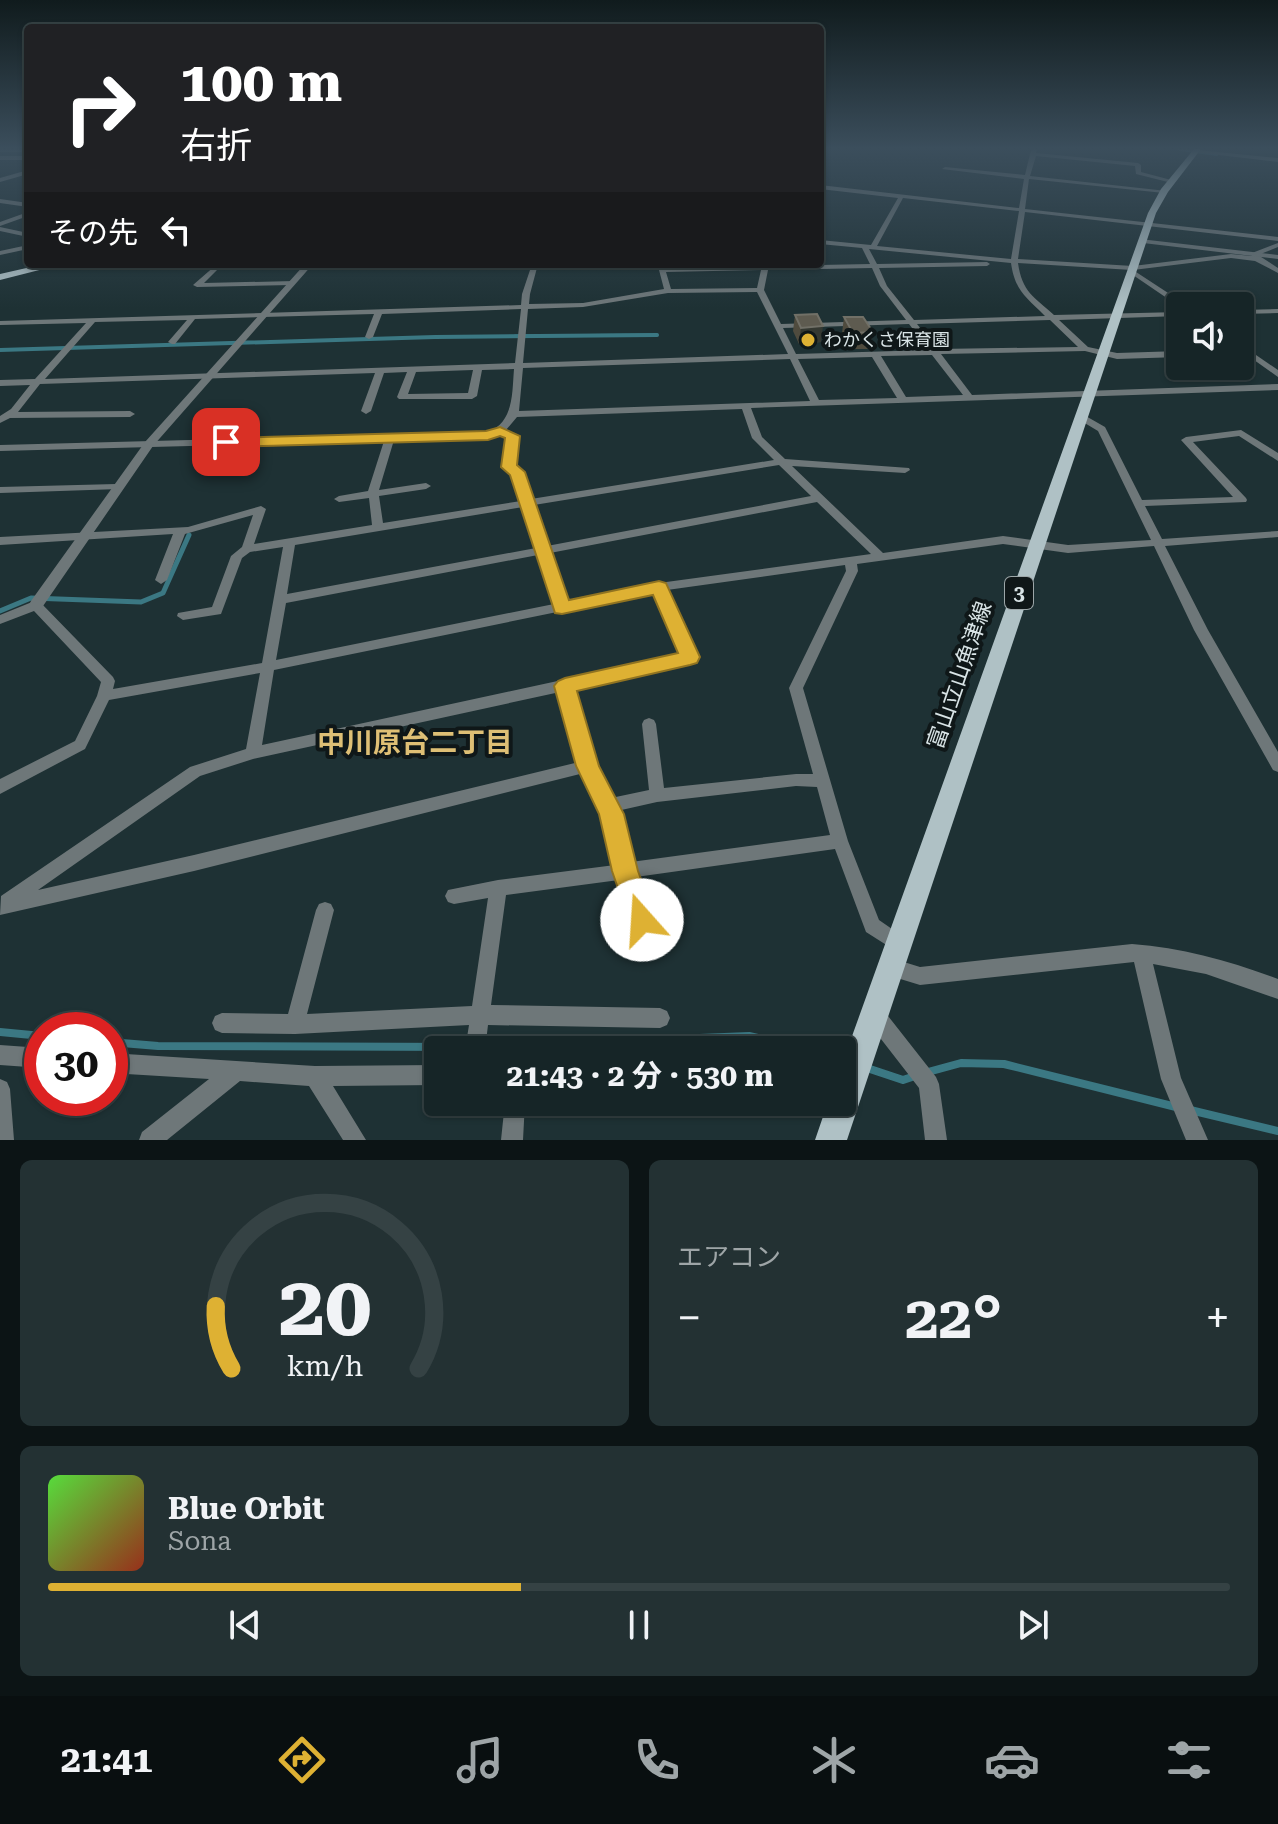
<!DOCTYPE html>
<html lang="ja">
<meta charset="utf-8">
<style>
body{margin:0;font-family:"Roboto Serif","Noto Sans JP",serif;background:#233133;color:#f1f3f6;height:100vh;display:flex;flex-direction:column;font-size:30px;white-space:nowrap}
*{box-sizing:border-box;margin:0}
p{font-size:26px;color:#9ea5a7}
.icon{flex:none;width:44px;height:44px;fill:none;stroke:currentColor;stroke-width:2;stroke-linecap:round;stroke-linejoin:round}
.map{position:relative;height:1140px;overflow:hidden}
.details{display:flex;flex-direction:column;gap:20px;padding:20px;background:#0c1415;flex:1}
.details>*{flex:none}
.guide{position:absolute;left:24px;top:24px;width:800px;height:244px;border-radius:8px;box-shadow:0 2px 6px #0004,0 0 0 2px #354244;background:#202124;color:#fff;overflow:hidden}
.fabs{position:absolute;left:1166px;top:292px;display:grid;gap:16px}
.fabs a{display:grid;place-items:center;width:88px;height:88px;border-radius:8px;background:#162527;box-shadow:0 2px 6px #0004,0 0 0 2px #354244;font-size:40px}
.speed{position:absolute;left:24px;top:1012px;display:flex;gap:16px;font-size:40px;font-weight:700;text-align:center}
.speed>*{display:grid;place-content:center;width:104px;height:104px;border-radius:50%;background:#162527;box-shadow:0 2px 6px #0004,0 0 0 2px #354244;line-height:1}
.speed .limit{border:12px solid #d22;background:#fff;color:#111}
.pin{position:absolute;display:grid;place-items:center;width:68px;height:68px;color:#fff;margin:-34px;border-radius:16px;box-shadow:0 4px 12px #0006}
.me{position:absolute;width:88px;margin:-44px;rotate:341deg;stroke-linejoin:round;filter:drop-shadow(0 0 6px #0008)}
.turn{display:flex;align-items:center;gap:28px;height:168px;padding:0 24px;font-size:36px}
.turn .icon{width:104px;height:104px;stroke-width:2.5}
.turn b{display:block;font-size:56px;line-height:68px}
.then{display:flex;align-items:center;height:76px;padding:0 24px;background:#0003;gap:16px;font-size:30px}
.big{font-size:60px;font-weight:700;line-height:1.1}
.details .card{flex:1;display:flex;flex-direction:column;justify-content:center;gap:12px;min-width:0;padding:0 28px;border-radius:12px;background:#233133}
.details .dial{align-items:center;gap:0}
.dial svg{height:208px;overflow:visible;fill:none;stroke:#354244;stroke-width:7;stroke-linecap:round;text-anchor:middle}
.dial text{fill:#f1f3f6;stroke:none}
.song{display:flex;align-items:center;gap:24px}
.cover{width:96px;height:96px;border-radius:12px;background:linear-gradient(135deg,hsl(110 70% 55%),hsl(10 70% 35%))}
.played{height:8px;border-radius:4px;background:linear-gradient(90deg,#deb133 40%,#354244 40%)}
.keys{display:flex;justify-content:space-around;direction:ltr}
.heat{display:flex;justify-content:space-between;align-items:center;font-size:44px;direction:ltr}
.details .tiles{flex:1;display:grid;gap:20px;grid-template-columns:1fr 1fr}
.card:last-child{grid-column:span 2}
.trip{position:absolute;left:424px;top:1036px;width:432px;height:80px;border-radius:8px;background:#162527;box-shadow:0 2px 6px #0004,0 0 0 2px #354244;font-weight:700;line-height:80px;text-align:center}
.tabs{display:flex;height:128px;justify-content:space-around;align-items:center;background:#090f10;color:#9ea5a7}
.tabs .icon{width:56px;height:56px}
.tabs .active{color:#deb133}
.tabs b{font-size:36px;color:#f1f3f6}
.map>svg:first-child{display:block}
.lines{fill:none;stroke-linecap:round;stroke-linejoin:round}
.stream-far4{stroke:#3b7883;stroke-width:2}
.stream-far3{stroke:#3b7883;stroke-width:3}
.stream-far2{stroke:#3b7883;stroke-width:4}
.stream-far1{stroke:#3b7883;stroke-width:5}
.stream{stroke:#3b7883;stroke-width:8}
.minor{fill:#6e7779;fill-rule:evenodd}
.tertiary{fill:#6e7779;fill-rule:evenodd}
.primary{fill:#afc1c5;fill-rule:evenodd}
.wall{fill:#4f4b3e}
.shaded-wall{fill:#353932}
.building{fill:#5e5b50;stroke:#717067;stroke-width:2}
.route{fill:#deb133;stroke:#907321;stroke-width:2}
.poi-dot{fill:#deb133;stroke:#0f1718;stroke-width:3}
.labels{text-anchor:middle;stroke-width:8;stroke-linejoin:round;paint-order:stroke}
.far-poi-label{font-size:18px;fill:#d9e4e6;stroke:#0f1718;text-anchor:start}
.shield{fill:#0f1718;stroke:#9ca6a8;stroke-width:2}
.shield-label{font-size:20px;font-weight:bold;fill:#d9e4e6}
.street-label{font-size:22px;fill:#d9e4e6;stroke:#0f1718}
.near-neighbourhood-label{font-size:28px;font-weight:bold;fill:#debf75;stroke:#0f1718}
</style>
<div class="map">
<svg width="1278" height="1140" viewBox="0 0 1278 1140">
<rect width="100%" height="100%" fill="#1e3134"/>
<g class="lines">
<!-- stream-far4 -->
<path class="stream-far4" d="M1180 150 1217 155"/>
<!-- stream-far3 -->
<path class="stream-far3" d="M515 336 657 335"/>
<!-- stream-far2 -->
<path class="stream-far2" d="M0 350 435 337 657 335"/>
<!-- stream-far1 -->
<path class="stream-far1" d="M0 611 31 598 141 602 163 593 189 535"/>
<!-- stream -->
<path class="stream" d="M0 1032 42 1036
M110 1042 158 1046 469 1047
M479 1047 749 1036 811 1050
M867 1068 903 1080 915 1076
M928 1072 961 1063 1004 1064 1176 1107
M1190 1110 1278 1131"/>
<!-- minor -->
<path class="minor" d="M1032 149H1037L1036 153 1138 163 1141 165V172L1175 181 1172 183 1136 174 1135 166 1036 156 1030 176 1167 191 1164 193 1029 179 1025 209 1278 237V241L1025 212 1018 259 1133 266 1231 254 1252 256V253L1278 243V247L1258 255 1278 268V273L1255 261 1231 258 1133 270 1188 306 1180 307 1130 273 1129 272 1132 270 1018 263C1022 292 1034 297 1054 315L1180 312V316L1059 320 1088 347 1117 353 1180 351V357L1117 359 1085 351 941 354 972 395 1278 384V390L751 408 762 437 785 459 909 468 910 470 905 473 792 466 883 553 1003 536 1068 545 1151 540 1098 431 1078 419V415H1084L1105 427 1142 500 1233 497 1181 440 1186 437 1241 430 1278 453V461L1239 436 1193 442 1246 498 1247 500 1246 502 1145 506 1162 539 1278 531V537L1165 546 1208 630 1278 752V772L1273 770 1194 630 1154 546 1068 553 1003 544 857 564 858 571 803 688 848 841 879 920 905 938 908 944 905 950 899 953 866 932 835 849 636 877 659 945 656 951 650 954 644 951 641 945 619 880 506 895 491 1005 660 1008 667 1011 670 1018 667 1025 660 1028 488 1025 485 1050H465L469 1025 295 1034 222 1033 215 1030 212 1023 215 1016 222 1013 288 1014 316 910 319 904 325 902 331 904 334 910 307 1014 472 1006 488 898 454 904 448 902 445 896 448 890 498 880 615 865 603 814 584 773 194 871 0 915 1 896 190 767 246 749 260 673 109 700 85 749 0 794V779L75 741 97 696 101 682 34 611 0 624V615L32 602H40L113 677 115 681 113 689 262 663 283 547 250 552 242 558 221 614 183 620 177 616 178 613 212 607 231 556 242 547 253 515 185 534 167 580 161 584 155 580 173 534 0 545V537L188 527 261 506 266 509 254 544 372 525 369 498 339 502 334 499 339 496 368 491 384 441 0 451V445L386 435 390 433 394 435 487 432C514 423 512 393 514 369L482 370 477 396 472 399H399L397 397 407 372 384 373 371 411 366 414 361 411 375 373 40 384 18 412 130 411 135 414 130 417 10 418 0 423V416L11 409 30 385 0 386V380L35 379 86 323 0 325V321L521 305 522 294 532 264H538L530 294 529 304 583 303 664 289 659 270 662 268 762 266 763 264H769V266L870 264 862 248 820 244V240L871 245 898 198 820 189V185L1019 208 1024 179 942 169 945 167 1025 175 1030 154ZM903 198 1019 211 1011 259 877 246ZM869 249 1011 263C1015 291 1026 297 1045 316L914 320 887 286 879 268 987 266 990 264 987 262 877 264ZM872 268 880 286 906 320 781 324 764 290 768 270ZM761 270 757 288 671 289 666 272ZM757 292 788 354 523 363 528 309 583 307 668 293ZM521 309 515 363 45 379 95 322 187 320 168 342 172 344H175L195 319 374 314 365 337 369 339 373 337 382 314ZM1050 320 1078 347 937 349 917 324ZM909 324 929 350 796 354 783 328ZM932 355 963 395 906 397 881 356ZM872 357 897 398 819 400 798 359ZM790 359 810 401 519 411 523 368ZM473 370 468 393 408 394 416 372ZM742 409 752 438 774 460 531 499 522 472 514 466 517 436 506 430 517 417ZM500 434 507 437 504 467 512 474 521 501 383 523 379 496 426 489 431 486 426 483 379 490 394 440 488 438ZM779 465 811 496 547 546 534 505ZM817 502 871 554 659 583 566 602 550 553ZM523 507 536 548 287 594 295 545ZM538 555 554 604 276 660 286 603ZM845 565 846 571 789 688 813 774H796L664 788 656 724 654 720 649 718 644 720 642 724 649 790 611 798 596 766 573 689 695 660 697 657 667 590ZM655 592 682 654 262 745 274 670ZM560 692 579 762 194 855 38 890 200 776 253 759ZM796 786 817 787 830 835 631 862 617 811 657 802Z
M1168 149H1188L1278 158V162Z
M0 156H28V160H0Z
M28 170V174L0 182V178Z
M0 199 28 203V207L0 203Z
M28 212V216L0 226V222Z
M0 227 28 233V237L0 231Z
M28 245V249L0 255V251Z
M310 264 307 267 218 269 204 283 294 281V285H291L197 287 193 285 216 265Z
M1278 309V313L1240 314V310Z
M1240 344 1278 370V377L1240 350Z
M116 484 120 485 121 487 120 489 0 493V487Z
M1132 944C1183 948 1230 961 1278 979V999L1206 974 1153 964 1181 1078 1208 1140H1186L1161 1079 1134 962 920 985 884 974 882 967 884 960 891 958 920 967Z
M874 1004 881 1007 936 1077 939 1084 947 1140H925L919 1088 867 1021 864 1014 867 1007Z
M0 1045 42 1048V1068L0 1065Z
M110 1053 315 1066 438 1065V1085L333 1086 366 1140H343L309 1086 240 1081 167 1140H139L142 1132 209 1079 110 1073Z
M0 1079 7 1082 10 1089 14 1140H0Z
M505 1102H525L523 1140H501Z"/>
<!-- tertiary -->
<path class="tertiary" d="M0 149H28V152H0Z
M1140 239 1278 255V259L1143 243H1140Z
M305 264H313L153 446 41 609H31L29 605 31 601 145 442Z"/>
<!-- primary -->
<path class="primary" d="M1194 149H1201L1168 192 1156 213 847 1140H815L828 1102H842V1064L1148 213 1161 189Z
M44 264H63L0 280V274Z"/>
</g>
<!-- wall -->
<path class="wall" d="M795 315 821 342 799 344 793 331Z
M844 317 873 332 870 349H850L842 333Z"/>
<!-- shaded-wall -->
<path class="shaded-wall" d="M823 326 821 342 799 344 801 328Z"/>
<!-- building -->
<path class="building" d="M817 314 823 326 801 328 795 315Z
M844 317H863L873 332 853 333Z"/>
<!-- sky -->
<linearGradient id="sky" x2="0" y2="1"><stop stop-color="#101b1d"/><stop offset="0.48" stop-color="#3b4e5c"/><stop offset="1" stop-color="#3b4e5c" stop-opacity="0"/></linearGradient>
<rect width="1278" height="309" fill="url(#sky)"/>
<!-- route -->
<path class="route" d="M500 427 520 436 517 465 525 472 569 600 659 581 666 583 700 657 697 663 690 665 577 691 599 766 624 814 638 871 656 920 652 929 642 933 632 929 612 871 599 814 576 766 554 686 558 681 565 678 678 653 653 595 562 614 555 613 510 475 501 467 505 438 500 436 488 440 226 447 219 442 226 438 486 431Z"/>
<!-- markers -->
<circle class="poi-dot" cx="808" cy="340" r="8"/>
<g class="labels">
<!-- far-poi labels -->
<g class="far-poi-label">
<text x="824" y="346">わかくさ保育園</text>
</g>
<!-- shield labels -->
<rect class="shield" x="1005" y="577" width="28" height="32" rx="6"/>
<g class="shield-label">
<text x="1019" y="600">3</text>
</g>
<!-- street labels -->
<g class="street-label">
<text transform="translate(959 675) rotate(-71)" y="8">富山立山魚津線</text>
</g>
<!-- near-neighbourhood labels -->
<g class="near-neighbourhood-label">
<text x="415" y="752">中川原台二丁目</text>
</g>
</g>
</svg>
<div class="fabs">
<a><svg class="icon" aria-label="sound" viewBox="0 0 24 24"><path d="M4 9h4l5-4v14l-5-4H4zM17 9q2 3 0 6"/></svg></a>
</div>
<div class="speed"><div class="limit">30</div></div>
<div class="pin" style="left:226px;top:442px;background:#d93025"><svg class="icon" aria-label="arrive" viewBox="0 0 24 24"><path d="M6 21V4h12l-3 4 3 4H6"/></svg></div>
<svg class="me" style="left:642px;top:920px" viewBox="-20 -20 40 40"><circle r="19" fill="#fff"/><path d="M0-13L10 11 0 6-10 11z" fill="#deb133"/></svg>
<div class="trip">21:43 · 2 分 · 530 m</div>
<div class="guide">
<div class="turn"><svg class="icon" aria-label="right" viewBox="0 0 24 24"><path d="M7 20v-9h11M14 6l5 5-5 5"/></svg><div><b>100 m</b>右折</div></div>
<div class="then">その先<svg class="icon" aria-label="left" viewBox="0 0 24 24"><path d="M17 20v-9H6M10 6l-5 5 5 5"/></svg></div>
</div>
</div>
<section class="details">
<div class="tiles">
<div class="card dial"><svg viewBox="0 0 100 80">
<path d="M14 69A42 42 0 1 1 86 69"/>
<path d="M14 69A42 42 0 0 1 8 45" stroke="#deb133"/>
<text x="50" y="56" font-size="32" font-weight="700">20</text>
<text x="50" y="72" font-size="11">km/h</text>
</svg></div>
<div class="card"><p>エアコン</p>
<div class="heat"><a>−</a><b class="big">22°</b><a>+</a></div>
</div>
<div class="card">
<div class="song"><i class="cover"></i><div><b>Blue Orbit</b><p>Sona</p></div></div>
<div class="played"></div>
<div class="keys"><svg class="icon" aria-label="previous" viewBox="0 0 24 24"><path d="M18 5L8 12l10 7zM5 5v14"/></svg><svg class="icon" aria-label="pause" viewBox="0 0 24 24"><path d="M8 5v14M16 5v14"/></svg><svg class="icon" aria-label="next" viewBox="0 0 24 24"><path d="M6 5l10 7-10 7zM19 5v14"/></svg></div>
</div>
</div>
</section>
<nav class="tabs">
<b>21:41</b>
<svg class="icon active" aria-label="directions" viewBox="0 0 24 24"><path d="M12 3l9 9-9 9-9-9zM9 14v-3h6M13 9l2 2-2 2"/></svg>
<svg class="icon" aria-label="music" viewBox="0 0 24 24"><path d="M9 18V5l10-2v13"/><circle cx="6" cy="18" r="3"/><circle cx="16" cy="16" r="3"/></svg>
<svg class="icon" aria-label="phone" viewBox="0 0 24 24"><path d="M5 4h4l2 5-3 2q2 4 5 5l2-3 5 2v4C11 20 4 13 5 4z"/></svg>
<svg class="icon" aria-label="climate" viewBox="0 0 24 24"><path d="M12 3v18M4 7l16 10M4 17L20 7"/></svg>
<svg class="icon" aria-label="car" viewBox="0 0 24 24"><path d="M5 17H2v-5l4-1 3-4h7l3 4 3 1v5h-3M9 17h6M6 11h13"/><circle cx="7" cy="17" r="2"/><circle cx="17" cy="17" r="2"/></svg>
<svg class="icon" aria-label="filters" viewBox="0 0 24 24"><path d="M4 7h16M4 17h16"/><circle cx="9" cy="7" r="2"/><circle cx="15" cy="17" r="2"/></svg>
</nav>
